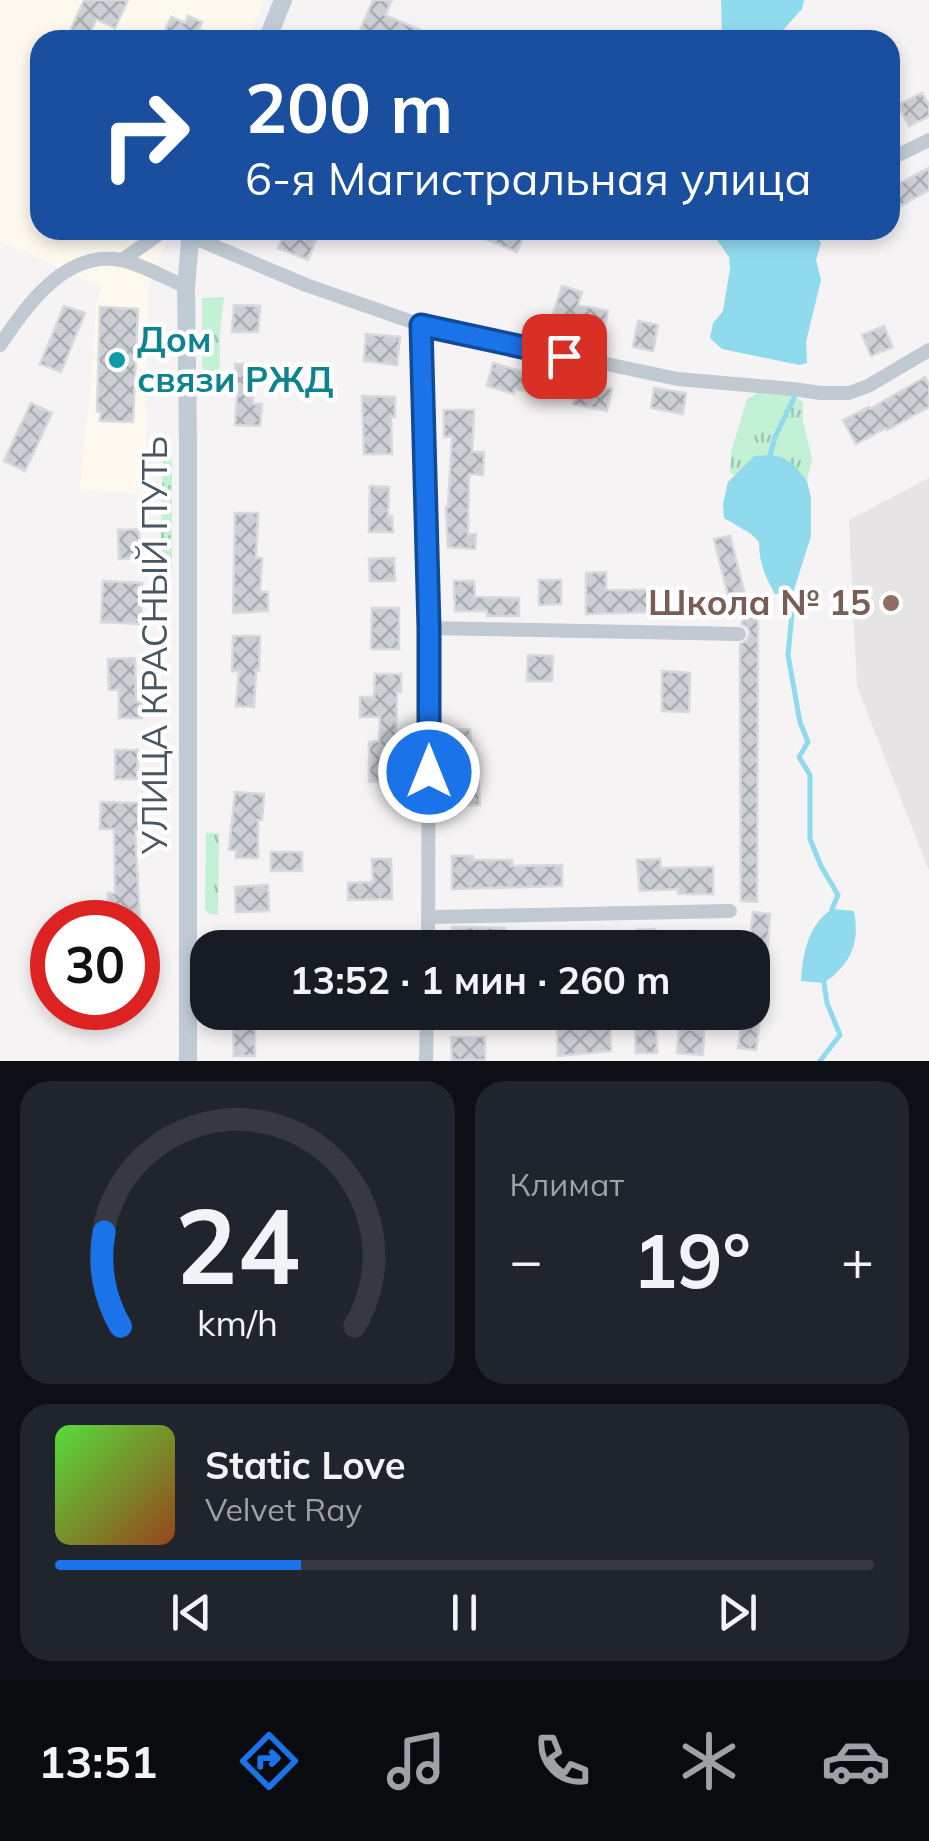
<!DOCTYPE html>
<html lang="ru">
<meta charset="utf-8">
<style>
body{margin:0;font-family:Mulish,sans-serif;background:#20242c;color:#f1f3f6;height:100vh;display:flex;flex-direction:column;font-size:38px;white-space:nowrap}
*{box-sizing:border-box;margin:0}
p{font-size:32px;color:#9ea1a6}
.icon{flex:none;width:55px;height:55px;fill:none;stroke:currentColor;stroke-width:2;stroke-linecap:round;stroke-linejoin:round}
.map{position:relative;height:1061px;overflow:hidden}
.details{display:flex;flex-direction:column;gap:20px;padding:20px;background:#0d0f14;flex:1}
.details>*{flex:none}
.guide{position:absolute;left:30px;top:30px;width:870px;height:210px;border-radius:30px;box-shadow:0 5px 15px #0003;background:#1a4fa0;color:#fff;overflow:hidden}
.speed{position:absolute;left:30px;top:900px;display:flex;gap:20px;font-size:50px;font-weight:700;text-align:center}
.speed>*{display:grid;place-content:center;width:130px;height:130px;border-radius:50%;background:#171b24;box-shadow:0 5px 15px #0003;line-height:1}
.speed .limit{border:15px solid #d22;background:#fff;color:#111}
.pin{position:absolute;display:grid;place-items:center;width:85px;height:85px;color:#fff;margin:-42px;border-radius:20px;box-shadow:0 5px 15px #0006}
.me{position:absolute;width:110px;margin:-55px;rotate:0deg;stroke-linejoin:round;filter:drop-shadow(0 0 8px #0008)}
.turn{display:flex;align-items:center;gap:35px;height:210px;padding:0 50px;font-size:45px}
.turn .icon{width:130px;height:130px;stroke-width:2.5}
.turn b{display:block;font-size:70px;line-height:85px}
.big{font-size:75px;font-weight:700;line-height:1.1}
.details .tile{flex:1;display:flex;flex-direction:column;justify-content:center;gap:15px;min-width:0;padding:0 35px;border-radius:30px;background:#20242c}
.details .dial{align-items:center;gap:0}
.dial svg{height:260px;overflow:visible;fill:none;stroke:#363941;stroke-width:7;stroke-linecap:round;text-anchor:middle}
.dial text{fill:#f1f3f6;stroke:none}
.song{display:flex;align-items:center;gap:30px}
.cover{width:120px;height:120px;border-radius:15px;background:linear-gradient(135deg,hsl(110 70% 55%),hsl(20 70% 35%))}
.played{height:10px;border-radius:5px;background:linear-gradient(90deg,#1a73e8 30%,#363941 30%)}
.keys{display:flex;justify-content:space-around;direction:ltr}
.heat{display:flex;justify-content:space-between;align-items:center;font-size:55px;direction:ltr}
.details .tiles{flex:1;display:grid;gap:20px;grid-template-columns:1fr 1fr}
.tile:last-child{grid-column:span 2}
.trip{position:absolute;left:190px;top:930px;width:580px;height:100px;border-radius:30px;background:#171b24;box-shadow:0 5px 15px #0003;font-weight:700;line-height:100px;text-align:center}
.tabs{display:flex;height:160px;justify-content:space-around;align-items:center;background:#090b0e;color:#9ea1a6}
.tabs .icon{width:70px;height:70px}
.tabs .current{color:#1a73e8}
.tabs b{font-size:45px;color:#f1f3f6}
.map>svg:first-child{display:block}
.commercial{fill:#fdf9ef}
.education{fill:#e6e4e5}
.grass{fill:url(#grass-tufts)}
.water{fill:#90daee}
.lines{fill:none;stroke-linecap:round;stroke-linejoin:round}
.stream{stroke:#90daee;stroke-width:5}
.building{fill:url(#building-cross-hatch);stroke:#d7d9de;stroke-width:2.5}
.street{stroke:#c1cad2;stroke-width:14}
.secondary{stroke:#c1cbd6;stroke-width:18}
.route-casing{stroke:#114b97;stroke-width:25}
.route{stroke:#1a73e8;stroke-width:18}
.culture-dot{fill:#0f9aa8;stroke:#fff;stroke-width:4}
.education-dot{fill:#8d6e63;stroke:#fff;stroke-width:4}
.labels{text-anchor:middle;stroke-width:9;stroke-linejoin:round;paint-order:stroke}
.culture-label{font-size:35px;font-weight:bold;fill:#0d838f;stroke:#fff;text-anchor:start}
.education-label{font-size:35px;font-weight:bold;fill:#785e54;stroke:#fff;text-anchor:end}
.street-label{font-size:35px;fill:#4a5661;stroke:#fff}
</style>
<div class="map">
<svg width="929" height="1061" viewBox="0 0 929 1061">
<defs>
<pattern id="grass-tufts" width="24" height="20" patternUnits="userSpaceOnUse" patternTransform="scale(2.5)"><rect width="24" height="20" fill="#c3f1d5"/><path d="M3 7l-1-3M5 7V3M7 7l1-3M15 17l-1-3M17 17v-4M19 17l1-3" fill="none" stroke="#a0c6b0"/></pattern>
<pattern id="building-cross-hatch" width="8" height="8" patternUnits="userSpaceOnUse" patternTransform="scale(2.5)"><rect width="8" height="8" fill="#cdcfd5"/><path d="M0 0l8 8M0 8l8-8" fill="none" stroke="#a8abb0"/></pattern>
</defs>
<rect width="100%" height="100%" fill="#f5f3f3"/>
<!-- commercial -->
<path class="commercial" d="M0 0H264L248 40H40V230H171L148 287 145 495 79 489 93 364 96 305 102 287 0 241Z"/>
<!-- education -->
<path class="education" d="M929 478V871L857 686 849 520Z"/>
<!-- grass -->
<path class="grass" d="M224 297 220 331 219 392 217 394 202 395V298Z
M759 392 793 395 803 402V421L812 459 807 481C787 457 785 458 754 456L735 475 730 473 731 452 747 399Z
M168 453 172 456V573H160L163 454Z
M206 833H219L218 915 210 914 205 910Z"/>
<!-- water -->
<path class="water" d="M721 0H804L802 9 782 31V40H722Z
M710 230H811L821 243 816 260 821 280 806 342 807 363 799 365 722 349 710 338 713 323 723 311 730 269 729 257Z
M770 455 782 457 794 465 807 481 811 498V536L793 593 775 594C765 577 759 562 759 542L751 534 724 518 723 504 728 482 754 456Z
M832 909 854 911C860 944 851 964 824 983L801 981C803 954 807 926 832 909Z"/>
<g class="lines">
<!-- stream -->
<path class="stream" d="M770 455 775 437 794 398
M792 613 788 655 800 722 808 742 799 757 810 775V839L821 866 838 895 832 909
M820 1061 840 1035 827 1003 824 983"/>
</g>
<!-- building -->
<path class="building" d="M84 0H128L115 28 96 19 87 40H66Z
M373 0H392L385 15 443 40H356Z
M188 16 202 22 199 29 225 40H161L171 17 185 23Z
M922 93 929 105V116L909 126 898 105Z
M929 168V190L890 212V188Z
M286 230H320L308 260 278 248Z
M463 230H526L517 252Z
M562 286 582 292 578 305 608 311 602 338 570 331 569 333 549 327Z
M234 305 260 306 258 332H232Z
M64 306 85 313 61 372 40 364Z
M100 307 138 309 133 422 100 421 101 412 97 411Z
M638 321 658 325 653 351 633 347Z
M884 326 893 347 871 356 862 335Z
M366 334 400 337 397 365 364 361Z
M493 363 534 375 535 370 554 374 550 396 515 389 514 394 487 386Z
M235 364H254L253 404H262L260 426 235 425 238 384H235Z
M925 377 929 384V407L887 430 886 428 856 444 843 420 869 407 870 409Z
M578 382 612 389 607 411 573 404Z
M654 388 686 393 683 414 651 408Z
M362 396 395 397V417H391L392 454H364Z
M31 403 52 413 25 471 4 461Z
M444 410H474L472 452H484L483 475 469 474 468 534H476L475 549 448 547 446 507H448L452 437H444Z
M370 486 389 487 388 516H392L393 532H369Z
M235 513H258L256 558H262L260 592H268V611L233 613Z
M139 529 140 558 119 559 118 530Z
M730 536 749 610 733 615 714 539Z
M394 558 395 581H370L369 559Z
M606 572V590H652V612L586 614V573Z
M539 580H561V604L539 605Z
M103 581 142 583 141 624 101 622Z
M454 581H474L475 597 519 598V616H487V611H455Z
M372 608H399V649H371Z
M743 613 758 614 757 902 741 901 740 649V644L747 640 750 633 748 628 742 624Z
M233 636H260L259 671H256L254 707 236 706 239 671H232Z
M528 655 553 656 552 681H527Z
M135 658 136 702H142V718H119V690H109L108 659Z
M662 671 690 673 689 712 662 711Z
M375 674H401V692H397L396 751H392V782H369V742L379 741 380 717H360V697H374Z
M470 729 473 772H478L480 805 454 806 448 730Z
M115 750H138L137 779H115Z
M235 792 264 794 262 820H258V858H236V850H229Z
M101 802 139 803 138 830H135L140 922H108V893H115L114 829H100Z
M271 852H302V871H271Z
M452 856H473V860H512V866L562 865V886L452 889Z
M372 859H391L392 899 348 900V883L373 882Z
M660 859 661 868 713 867V894H678V889L640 891 637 860Z
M268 885 269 911 236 912 235 887Z
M753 912 770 914 766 973 756 1050 738 1048 743 1012H752V948H749Z
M452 927 505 928V948H452Z
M655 929V932L695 931V948H638L637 930Z
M232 1012H263L264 1024H255V1056H234Z
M610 1024 611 1051 558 1056 557 1027Z
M635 1027H656L657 1053H636Z
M679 1029 704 1030 703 1055 677 1053Z
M451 1037H485V1060H452Z"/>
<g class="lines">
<!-- street -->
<path class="street" d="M890 159 929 140
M190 236 306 285 421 325 678 379 793 389 821 393H849L868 386 929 350
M122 260 165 230
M421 325 429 628 428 948
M0 345C27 305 65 250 121 260 139 263 168 279 186 287
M429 628 739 634
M429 917 730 911
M426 1061 427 1012"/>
<!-- secondary -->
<path class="secondary" d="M267 40 283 0
M188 1061V445L186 287 191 230"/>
</g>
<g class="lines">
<!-- route casing -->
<g class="route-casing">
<path id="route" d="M429 772V628L421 325 564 356"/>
</g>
<!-- route -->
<use href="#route" class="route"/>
</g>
<!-- markers -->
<circle class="culture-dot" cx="117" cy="360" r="10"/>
<circle class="education-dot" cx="891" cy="603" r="10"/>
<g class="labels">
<!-- culture labels -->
<g class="culture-label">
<text x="137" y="352">Дом<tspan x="137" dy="40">связи РЖД</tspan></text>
</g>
<!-- education labels -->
<g class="education-label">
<text x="871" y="615">Школа № 15</text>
</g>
<!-- street labels -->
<g class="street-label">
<text transform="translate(155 645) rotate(-90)" y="12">УЛИЦА КРАСНЫЙ ПУТЬ</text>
</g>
</g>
</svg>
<div class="speed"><div class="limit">30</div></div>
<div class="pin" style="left:564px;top:356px;background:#d93025"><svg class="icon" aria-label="arrive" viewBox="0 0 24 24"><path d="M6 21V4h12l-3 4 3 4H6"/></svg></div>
<svg class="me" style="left:429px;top:772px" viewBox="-20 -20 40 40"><circle r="17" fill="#1a73e8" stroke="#fff" stroke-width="3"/><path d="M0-11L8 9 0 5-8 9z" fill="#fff"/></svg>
<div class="trip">13:52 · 1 мин · 260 m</div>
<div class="guide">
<div class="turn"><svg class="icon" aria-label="right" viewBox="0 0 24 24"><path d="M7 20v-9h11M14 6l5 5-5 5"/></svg><div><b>200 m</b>6-я Магистральная улица</div></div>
</div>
</div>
<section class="details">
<div class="tiles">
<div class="tile dial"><svg viewBox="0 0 100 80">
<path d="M14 69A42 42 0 1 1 86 69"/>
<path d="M14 69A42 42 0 0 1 9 40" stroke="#1a73e8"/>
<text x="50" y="56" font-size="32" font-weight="700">24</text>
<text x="50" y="72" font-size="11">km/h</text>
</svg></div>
<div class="tile"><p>Климат</p>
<div class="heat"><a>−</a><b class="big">19°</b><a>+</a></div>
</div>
<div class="tile">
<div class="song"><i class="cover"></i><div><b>Static Love</b><p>Velvet Ray</p></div></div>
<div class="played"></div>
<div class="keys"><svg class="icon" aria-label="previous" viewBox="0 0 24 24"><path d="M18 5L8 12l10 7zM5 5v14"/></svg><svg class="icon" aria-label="pause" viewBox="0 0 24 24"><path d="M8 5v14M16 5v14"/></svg><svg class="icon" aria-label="next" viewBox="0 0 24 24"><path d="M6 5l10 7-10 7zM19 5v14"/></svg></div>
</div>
</div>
</section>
<nav class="tabs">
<b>13:51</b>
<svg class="icon current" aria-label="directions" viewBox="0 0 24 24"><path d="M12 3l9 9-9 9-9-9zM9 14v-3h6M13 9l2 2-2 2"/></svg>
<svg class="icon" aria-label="music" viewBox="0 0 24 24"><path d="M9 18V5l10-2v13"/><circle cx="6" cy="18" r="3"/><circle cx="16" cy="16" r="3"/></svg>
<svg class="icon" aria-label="phone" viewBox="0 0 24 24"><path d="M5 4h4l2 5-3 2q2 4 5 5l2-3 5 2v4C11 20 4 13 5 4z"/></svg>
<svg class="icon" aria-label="climate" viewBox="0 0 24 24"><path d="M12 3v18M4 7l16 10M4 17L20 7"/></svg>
<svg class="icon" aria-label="car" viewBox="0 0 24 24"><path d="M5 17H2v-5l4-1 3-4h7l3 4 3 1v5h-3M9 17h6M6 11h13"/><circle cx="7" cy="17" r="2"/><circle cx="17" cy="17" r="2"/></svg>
</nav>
